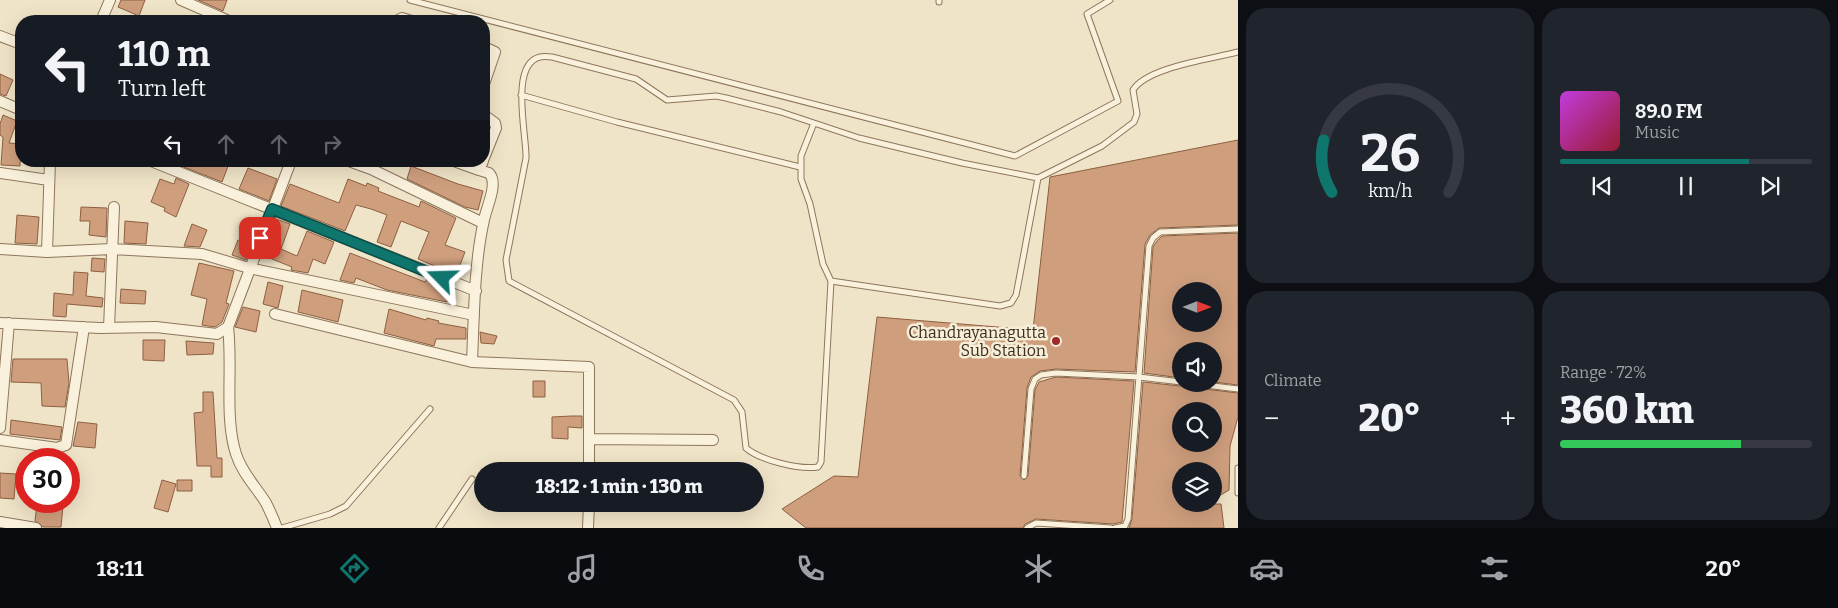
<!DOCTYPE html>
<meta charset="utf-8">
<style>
body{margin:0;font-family:Bitter,serif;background:#20242c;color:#f1f3f6;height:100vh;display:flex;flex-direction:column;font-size:19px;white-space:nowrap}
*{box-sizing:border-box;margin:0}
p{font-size:16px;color:#9ea1a6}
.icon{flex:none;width:28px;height:28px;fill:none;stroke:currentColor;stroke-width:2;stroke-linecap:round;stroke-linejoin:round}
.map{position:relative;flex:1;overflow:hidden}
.panel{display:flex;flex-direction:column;gap:8px;padding:8px;background:#0d0f14;width:600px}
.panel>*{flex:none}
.banner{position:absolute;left:15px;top:15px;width:475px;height:152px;border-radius:20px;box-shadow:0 5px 20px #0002;background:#171b24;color:#f1f3f6;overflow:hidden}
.needle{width:32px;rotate:90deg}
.fabs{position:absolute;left:1172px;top:282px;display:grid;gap:10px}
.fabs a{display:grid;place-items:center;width:50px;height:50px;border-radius:50%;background:#171b24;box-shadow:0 5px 20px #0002;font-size:25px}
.speed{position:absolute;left:15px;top:448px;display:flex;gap:10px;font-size:25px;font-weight:700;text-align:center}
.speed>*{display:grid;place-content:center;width:65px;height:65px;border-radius:50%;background:#171b24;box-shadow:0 5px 20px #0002;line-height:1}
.speed .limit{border:8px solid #d22;background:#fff;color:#111}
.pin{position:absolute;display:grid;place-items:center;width:42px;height:42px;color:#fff;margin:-21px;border-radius:10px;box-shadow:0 2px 8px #0006}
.me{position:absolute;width:55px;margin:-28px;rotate:292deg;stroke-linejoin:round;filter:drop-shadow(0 0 4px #0008)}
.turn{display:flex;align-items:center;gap:18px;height:105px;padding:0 20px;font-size:22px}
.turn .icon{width:65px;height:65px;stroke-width:2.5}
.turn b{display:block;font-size:35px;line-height:42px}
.lanes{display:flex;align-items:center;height:48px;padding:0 20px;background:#0003;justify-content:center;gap:25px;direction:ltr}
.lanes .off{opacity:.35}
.big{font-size:38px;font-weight:800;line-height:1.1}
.panel .widget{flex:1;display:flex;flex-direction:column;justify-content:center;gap:8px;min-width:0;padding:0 18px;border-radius:20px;background:#20242c}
.panel .dial{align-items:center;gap:0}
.dial svg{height:130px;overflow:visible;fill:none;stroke:#363941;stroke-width:7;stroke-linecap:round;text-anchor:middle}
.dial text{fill:#f1f3f6;stroke:none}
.song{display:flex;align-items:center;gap:15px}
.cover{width:60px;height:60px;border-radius:8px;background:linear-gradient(135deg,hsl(290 70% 55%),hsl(350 70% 35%))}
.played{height:5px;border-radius:2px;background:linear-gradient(90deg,#0f766e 75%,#363941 75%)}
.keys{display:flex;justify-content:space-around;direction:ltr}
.heat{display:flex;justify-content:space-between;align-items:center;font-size:28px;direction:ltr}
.charge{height:8px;border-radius:4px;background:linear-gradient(90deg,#34c759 72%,#363941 0)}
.panel .tiles{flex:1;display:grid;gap:8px;grid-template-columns:repeat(2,1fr)}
.trip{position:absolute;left:474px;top:462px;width:290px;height:50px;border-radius:25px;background:#171b24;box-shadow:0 5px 20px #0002;font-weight:800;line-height:50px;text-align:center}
.dock{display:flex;height:80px;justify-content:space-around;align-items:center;background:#090b0e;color:#9ea1a6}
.dock .icon{width:35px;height:35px}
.dock .on{color:#0f766e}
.dock b{font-size:22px;color:#f1f3f6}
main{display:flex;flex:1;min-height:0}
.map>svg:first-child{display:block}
.building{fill:#cf9f7d;stroke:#8d5f41;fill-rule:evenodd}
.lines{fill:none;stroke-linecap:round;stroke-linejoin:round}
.lane-casing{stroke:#8d765c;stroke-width:7}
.street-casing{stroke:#8d765c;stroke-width:12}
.lane{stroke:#faf1dc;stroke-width:5}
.street{stroke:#faf1dc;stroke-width:10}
.route-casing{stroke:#0a4d48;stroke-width:12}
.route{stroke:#0f766e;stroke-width:9}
.poi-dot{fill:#9e2a2b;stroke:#f7eed8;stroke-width:2}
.labels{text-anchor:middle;stroke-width:5;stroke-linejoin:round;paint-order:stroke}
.poi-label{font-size:16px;fill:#3d2e20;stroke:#f7eed8;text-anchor:end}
</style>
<main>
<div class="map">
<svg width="1238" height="528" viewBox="0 0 1238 528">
<rect width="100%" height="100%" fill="#f0e4c8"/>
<!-- building -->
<path class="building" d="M121 0H145L139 16 118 7Z
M198 0H227L223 11Z
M0 74 13 80 6 96 0 94Z
M3 115 17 121 9 143 21 144 20 166 1 165 3 137 0 135V124Z
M1238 140V225L1159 228 1150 235 1145 244 1135 372 1056 369 1040 371 1031 377 1027 388 1020 476 1024 480 1028 476 1035 390 1039 382 1056 377 1134 381 1122 522 1113 524 1036 519 1025 524 1023 528H806L782 509 834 476 858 477 877 317 1033 330 1050 177Z
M183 161H230L222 182 181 166Z
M411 166 458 184 483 191 478 210 465 207 407 179Z
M248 168 277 179 269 201 239 189Z
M176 178 189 184 176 217 164 211 165 208 151 202 160 179 174 184Z
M348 179 366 186 367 183 379 188 378 191 419 207 421 201 456 218 445 245 465 252 456 275 418 259 429 232 401 221 391 247 377 242 387 215 371 209 356 205 345 231 281 206 290 184 339 203Z
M81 207 107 208 106 237 89 235 90 221H80Z
M17 215 39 217 37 244 15 243Z
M276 219 290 224 281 249 297 256 307 231 334 242 325 264 313 259 308 273 291 270 292 267 262 255Z
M125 221 148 223 146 244 124 243Z
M192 224 207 230 200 247 184 246Z
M1238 233V385L1214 382V351H1181V378L1144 373 1153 247 1157 241 1162 236ZM1181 291H1214V324H1181Z
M238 240 251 245 246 260 232 255Z
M350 253 425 282 427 279 451 288 447 302 387 290 356 278 354 283 340 280Z
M92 258 105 259 104 272 91 271Z
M199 263 234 271 226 303 229 304 222 322 215 327 202 325 207 299 191 295Z
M74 272 88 273 86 296 103 298 102 307 67 304 66 317 53 316 54 293 73 295Z
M268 282 283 286 278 308 263 304Z
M121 289 146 291 145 304 120 303Z
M302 290 343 300 338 322 298 312Z
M243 307 260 311 256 332 235 327Z
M389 309 426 320 427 318 439 321 438 323 466 328V339H436L434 346 384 333Z
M480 332 497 336 494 344 481 343Z
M143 340H165L164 361 143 360Z
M186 341 214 343 213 354 187 355Z
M13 359H67L69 383 65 407 42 406 41 383 11 382Z
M533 381H545V397H533Z
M1143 382 1180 386 1193 384 1196 388 1238 393V417L1230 446 1229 490 1214 499V471H1181V504H1221L1224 528H1129L1132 519ZM1181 411H1214V444H1181Z
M203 392H213L217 458H222V477H211V466H197L194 413 203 412Z
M571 416H582V428L568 427V439L552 438V417Z
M11 420 62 427 60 440 10 434Z
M78 422 97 424 95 448 73 446Z
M0 473 16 474 14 499 0 498Z
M162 480 176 484 168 512 154 508Z
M177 480H192V491H177Z
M37 504 63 506 61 527H43L35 521Z"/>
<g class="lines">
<!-- lane casing -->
<g class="lane-casing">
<path id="lane" d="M410 0 1015 156 1118 101 1087 14 1110 0
M939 0V2
M521 95 617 122 800 167
M814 123 801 156V179L810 204 823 264 831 281 821 462 818 467C799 470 760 460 746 448L742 412 734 400 509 281 506 260 526 158C527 137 509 64 540 57 544 56 549 57 552 57L636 79 667 100 716 96 726 98 781 112 859 138 962 163 1038 178 1102 146 1134 122 1137 114 1133 90C1147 67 1212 59 1238 52
M831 281 1000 306 1011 303 1016 295 1018 285 1038 178
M1197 384 1238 389
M1238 468V493
M1024 476 1031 389 1035 379 1041 375 1056 373 1139 377 1181 382
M282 528 330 514 346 506 430 409
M439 528 472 479
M1027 528 1036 523 1111 528
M1115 528 1125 526 1128 519 1149 246 1153 238 1160 232 1238 229"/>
</g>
<!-- street casing -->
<g class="street-casing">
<path id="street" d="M181 0 229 21
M101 21 110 0
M396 21 402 18 412 21
M0 36 21 44
M484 47 495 52 484 84
M0 101 21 110
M484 115 495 123 496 128 484 158
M151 161 476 291
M349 161 371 169 483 223
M454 161 479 170
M0 173 49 180
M0 249 47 252 112 249 202 254 249 268 474 315
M47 252 50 161
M275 314 472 362 589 367V471
M0 323 100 328 156 327 217 334 228 327 291 161
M228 327C233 367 224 417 236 454 242 473 256 487 266 503 270 511 274 520 277 528
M109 328 114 207
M472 362C474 317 474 264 484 220 486 208 499 183 489 173L479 170 483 161
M0 428 9 323
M589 439 713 440
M0 440 57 448 66 445 84 327
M0 522 36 528
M588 528 589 504"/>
</g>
<!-- lane -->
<use href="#lane" class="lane"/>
<!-- street -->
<use href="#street" class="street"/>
</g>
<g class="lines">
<!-- route casing -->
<g class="route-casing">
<path id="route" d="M260 238 272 209 442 278"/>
</g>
<!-- route -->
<use href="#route" class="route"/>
</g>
<!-- markers -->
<circle class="poi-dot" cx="1056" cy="341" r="5"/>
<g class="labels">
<!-- poi labels -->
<g class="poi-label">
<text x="1046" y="338">Chandrayanagutta<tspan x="1046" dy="18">Sub Station</tspan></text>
</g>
</g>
</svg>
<div class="fabs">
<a><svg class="needle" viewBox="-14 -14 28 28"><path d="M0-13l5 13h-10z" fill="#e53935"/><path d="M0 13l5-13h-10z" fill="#9ea1a6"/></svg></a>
<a><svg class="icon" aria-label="sound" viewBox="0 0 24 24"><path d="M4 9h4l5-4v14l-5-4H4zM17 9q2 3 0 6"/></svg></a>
<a><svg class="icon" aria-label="search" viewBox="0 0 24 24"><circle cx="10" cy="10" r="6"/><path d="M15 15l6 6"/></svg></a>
<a><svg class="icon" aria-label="layers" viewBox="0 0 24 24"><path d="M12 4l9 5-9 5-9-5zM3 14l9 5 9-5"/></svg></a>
</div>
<div class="speed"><div class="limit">30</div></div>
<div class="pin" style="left:260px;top:238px;background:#d93025"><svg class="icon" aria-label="arrive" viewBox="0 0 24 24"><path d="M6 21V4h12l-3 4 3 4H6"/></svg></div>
<svg class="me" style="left:442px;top:278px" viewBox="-20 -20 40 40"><path d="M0-17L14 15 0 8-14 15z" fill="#0f766e" stroke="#fff" stroke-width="4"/></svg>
<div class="trip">18:12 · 1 min · 130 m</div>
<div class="banner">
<div class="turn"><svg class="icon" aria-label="left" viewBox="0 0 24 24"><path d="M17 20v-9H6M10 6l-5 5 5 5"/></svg><div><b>110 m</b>Turn left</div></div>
<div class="lanes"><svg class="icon" aria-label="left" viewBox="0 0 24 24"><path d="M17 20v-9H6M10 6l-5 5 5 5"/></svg><svg class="icon off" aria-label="ahead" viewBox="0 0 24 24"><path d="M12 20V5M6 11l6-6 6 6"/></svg><svg class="icon off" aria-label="ahead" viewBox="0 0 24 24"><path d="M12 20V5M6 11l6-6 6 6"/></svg><svg class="icon off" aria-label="right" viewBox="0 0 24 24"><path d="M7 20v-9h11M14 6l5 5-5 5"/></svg></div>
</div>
</div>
<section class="panel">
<div class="tiles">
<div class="widget dial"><svg viewBox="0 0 100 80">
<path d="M14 69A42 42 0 1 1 86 69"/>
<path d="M14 69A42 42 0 0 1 9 37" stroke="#0f766e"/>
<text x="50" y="56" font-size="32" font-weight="700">26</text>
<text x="50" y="72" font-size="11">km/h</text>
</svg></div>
<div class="widget">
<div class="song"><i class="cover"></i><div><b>89.0 FM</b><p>Music</p></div></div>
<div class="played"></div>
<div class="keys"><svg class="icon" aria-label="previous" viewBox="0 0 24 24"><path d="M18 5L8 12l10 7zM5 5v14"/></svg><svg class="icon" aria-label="pause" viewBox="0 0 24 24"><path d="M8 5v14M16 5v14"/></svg><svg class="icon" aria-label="next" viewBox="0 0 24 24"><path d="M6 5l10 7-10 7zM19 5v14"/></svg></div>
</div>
<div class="widget"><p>Climate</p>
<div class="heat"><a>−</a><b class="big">20°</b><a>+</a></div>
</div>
<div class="widget"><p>Range · 72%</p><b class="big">360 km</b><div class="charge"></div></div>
</div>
</section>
</main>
<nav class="dock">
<b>18:11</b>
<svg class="icon on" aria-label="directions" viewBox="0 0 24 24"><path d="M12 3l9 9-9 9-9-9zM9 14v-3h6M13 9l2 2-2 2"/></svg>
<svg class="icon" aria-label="music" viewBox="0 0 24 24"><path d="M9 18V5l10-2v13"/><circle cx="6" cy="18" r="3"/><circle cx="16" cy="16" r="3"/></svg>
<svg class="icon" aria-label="phone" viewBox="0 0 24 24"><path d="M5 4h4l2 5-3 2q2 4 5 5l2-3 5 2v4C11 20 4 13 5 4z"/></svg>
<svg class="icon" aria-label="climate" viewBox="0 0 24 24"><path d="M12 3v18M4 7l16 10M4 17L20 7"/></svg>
<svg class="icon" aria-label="car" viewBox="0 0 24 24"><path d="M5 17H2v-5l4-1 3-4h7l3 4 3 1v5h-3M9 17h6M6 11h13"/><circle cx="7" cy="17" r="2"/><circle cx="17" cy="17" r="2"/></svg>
<svg class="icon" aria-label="filters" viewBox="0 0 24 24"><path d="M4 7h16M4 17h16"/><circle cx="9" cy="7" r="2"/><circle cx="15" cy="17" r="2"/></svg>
<b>20°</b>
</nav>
